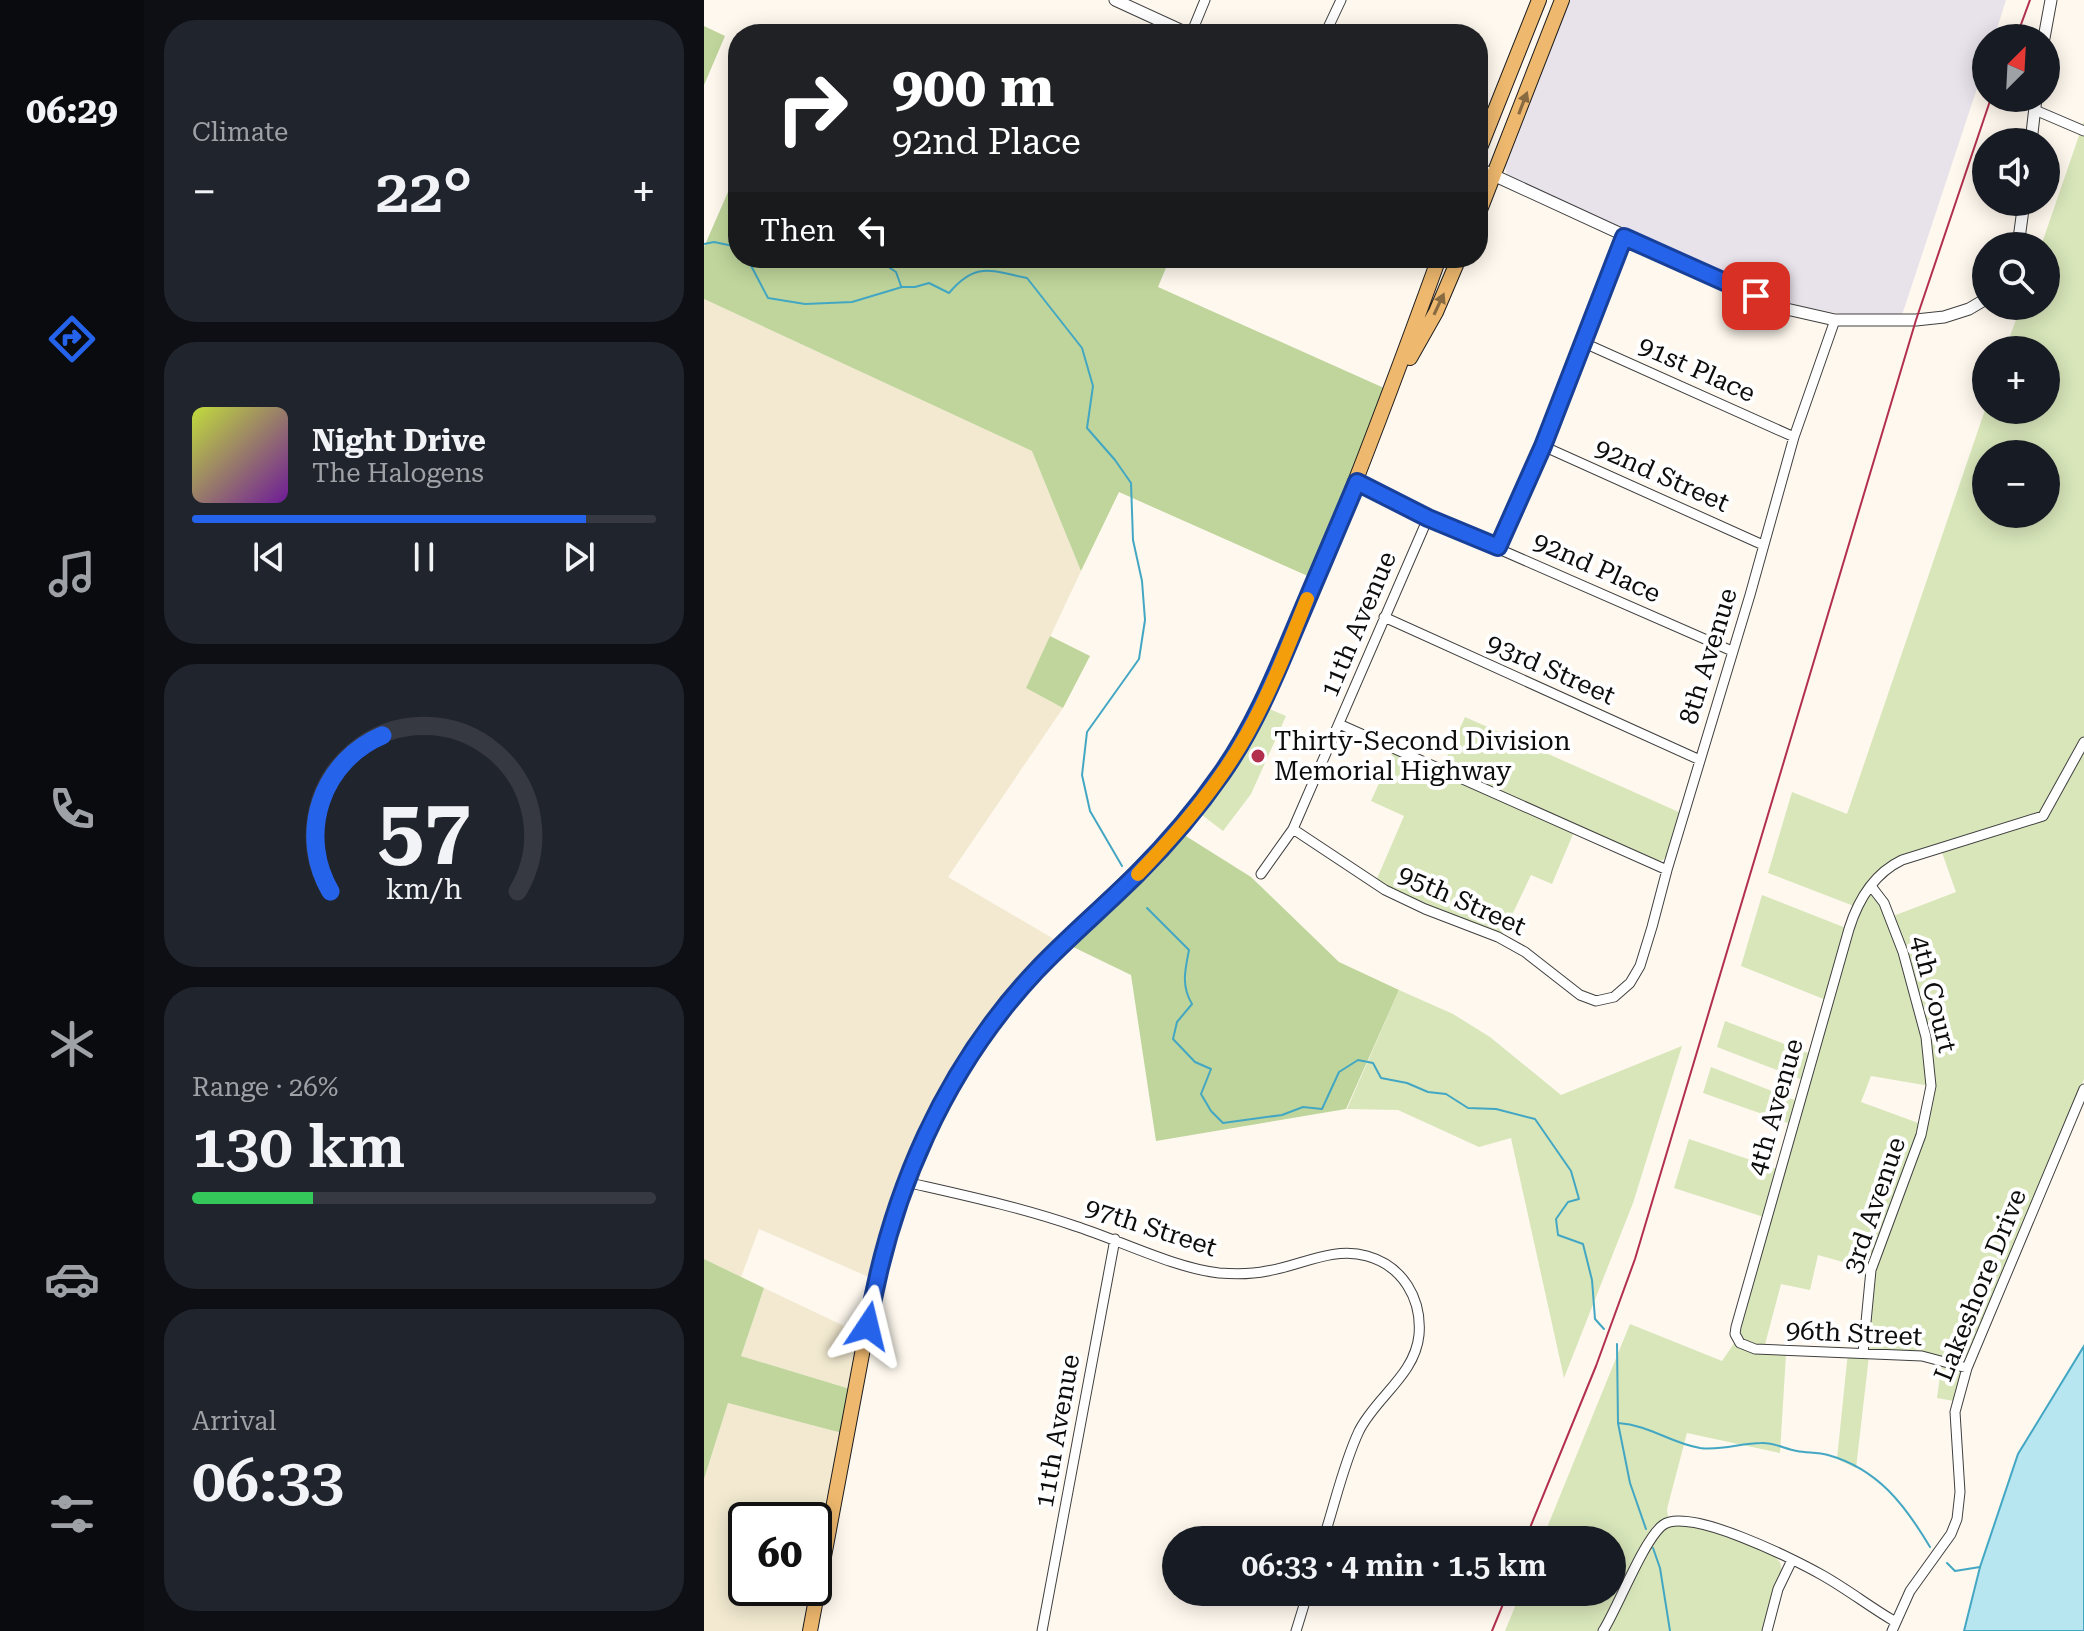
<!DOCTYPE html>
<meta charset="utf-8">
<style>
body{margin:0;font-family:"Roboto Serif",serif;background:#20242c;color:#f1f3f6;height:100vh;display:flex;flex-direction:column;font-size:30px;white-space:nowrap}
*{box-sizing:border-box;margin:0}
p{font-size:26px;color:#9ea1a6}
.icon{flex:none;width:44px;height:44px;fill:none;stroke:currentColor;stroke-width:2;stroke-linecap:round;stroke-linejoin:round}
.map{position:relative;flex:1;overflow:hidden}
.details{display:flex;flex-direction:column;gap:20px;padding:20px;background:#0d0f14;width:560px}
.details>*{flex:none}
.guide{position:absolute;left:24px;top:24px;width:760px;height:244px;border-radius:32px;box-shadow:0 4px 20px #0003;background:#202124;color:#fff;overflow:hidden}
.needle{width:52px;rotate:24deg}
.controls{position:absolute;left:1268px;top:24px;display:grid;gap:16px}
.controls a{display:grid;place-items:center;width:88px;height:88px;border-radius:50%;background:#171b24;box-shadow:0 4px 20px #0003;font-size:40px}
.speed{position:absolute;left:24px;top:1502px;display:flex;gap:16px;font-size:40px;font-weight:700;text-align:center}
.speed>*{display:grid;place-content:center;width:104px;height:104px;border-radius:50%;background:#171b24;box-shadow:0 4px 20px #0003;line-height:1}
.speed .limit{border:4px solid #111;border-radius:12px;background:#fff;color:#111}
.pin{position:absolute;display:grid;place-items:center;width:68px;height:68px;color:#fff;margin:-34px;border-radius:16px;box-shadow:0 4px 12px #0006}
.me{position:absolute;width:88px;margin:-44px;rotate:10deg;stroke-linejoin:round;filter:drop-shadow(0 0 6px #0008)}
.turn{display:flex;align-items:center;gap:28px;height:168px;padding:0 32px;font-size:36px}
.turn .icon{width:104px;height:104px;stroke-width:2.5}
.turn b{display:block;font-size:56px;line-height:68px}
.then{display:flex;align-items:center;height:76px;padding:0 32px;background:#0003;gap:16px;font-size:30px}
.big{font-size:60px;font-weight:600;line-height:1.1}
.details .widget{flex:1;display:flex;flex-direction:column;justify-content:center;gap:12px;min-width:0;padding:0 28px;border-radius:32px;background:#20242c}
.details .dial{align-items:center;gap:0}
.dial svg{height:208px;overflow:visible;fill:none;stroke:#363941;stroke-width:7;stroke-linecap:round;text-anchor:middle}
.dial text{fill:#f1f3f6;stroke:none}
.song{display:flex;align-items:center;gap:24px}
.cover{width:96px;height:96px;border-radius:12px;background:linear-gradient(135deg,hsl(70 70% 55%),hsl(280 70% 35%))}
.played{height:8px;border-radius:4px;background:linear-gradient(90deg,#2563eb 85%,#363941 85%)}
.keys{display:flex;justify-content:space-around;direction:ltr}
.heat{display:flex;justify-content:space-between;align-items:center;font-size:44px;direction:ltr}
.charge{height:12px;border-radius:6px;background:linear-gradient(90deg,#34c759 26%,#363941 0)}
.trip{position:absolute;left:458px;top:1526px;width:464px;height:80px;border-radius:40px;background:#171b24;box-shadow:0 4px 20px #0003;font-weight:600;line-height:80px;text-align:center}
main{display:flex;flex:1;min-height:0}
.dock{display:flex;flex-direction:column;width:144px;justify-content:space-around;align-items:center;background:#090b0e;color:#9ea1a6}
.dock .icon{width:56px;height:56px}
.dock .current{color:#2563eb}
.dock b{font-size:36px;color:#f1f3f6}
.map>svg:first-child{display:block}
.industrial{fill:#e8e2eb}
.farmland{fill:#f2e9d0;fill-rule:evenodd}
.green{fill:#d8e6ba;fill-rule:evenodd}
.forest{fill:#bfd59b}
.water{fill:#b7e6f1;stroke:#43a7c3;stroke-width:2}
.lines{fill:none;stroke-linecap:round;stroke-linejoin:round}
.stream{stroke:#43a7c3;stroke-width:2}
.minor-casing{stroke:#404040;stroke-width:11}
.tertiary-casing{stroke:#404040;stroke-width:13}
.primary-casing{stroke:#1e1e1e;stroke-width:16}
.minor{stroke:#fff;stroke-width:9}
.tertiary{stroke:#fff;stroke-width:11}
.primary{stroke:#eeb86e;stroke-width:14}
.rail{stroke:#b2304d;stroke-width:2}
.oneway{fill:#896b42}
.route-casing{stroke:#184099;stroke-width:20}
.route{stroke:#2563eb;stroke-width:14}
.slow{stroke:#f59e0b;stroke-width:14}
.poi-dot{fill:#b2304d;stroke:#fff;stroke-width:3}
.labels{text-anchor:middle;stroke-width:8;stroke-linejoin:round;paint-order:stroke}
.street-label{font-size:26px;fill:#0d0d0d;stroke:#fff}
.poi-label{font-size:26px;fill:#0d0d0d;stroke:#fff;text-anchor:start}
</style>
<main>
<nav class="dock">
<b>06:29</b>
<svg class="icon current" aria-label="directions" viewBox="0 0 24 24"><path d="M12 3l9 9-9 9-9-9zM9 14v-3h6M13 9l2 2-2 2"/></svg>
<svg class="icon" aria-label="music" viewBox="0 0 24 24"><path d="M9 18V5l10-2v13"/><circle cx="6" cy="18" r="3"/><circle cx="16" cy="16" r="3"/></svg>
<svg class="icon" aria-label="phone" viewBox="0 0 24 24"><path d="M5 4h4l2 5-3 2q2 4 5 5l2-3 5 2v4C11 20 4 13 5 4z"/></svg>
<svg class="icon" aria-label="climate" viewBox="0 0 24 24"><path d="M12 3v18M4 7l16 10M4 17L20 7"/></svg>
<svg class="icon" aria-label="car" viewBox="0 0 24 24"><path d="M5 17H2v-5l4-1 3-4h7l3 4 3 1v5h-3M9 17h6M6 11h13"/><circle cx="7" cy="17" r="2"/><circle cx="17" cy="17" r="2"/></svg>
<svg class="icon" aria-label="filters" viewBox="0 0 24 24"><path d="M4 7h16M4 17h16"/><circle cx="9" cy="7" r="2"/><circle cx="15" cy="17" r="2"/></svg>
</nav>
<section class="details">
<div class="widget"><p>Climate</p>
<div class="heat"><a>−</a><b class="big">22°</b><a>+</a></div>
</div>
<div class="widget">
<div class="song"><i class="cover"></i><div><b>Night Drive</b><p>The Halogens</p></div></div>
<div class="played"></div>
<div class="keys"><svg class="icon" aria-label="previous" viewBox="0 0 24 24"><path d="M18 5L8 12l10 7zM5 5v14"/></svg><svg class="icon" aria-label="pause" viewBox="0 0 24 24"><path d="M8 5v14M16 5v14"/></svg><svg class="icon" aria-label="next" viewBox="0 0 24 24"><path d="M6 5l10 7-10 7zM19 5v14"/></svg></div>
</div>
<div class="widget dial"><svg viewBox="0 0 100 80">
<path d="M14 69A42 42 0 1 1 86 69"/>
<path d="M14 69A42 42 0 0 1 34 9" stroke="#2563eb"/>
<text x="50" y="56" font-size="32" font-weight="700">57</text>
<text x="50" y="72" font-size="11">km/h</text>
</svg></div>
<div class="widget"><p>Range · 26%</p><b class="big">130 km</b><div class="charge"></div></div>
<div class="widget"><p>Arrival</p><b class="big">06:33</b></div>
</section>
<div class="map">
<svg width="1380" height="1631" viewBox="0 0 1380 1631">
<rect width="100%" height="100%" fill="#fef8ee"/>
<!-- industrial -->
<path class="industrial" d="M866 0H1302L1290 38H1282V61L1198 315H1142L1079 303 803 175 801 166 805 154Z"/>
<!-- farmland -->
<path class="farmland" d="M0 299 328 451 377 571 322 688 359 708 244 877 355 942 256 1062 222 1116 192 1180 174 1239 167 1278 55 1229 37 1277 0 1259Z
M60 1288 157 1334 146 1389 37 1356Z
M24 1403 138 1433 102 1631H0V1479ZM42 1520H110V1588H42Z"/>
<!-- green -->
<path class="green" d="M1380 121V1079L1269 1342 1250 1401 1233 1398 1238 1361 1165 1356 1152 1468 1133 1459 1144 1352 1160 1348 1166 1279 1211 1166 1226 1086 1167 1076 1157 1102 1217 1124 1167 1270 1114 1255 1106 1290 1077 1284 1059 1352 1082 1354 1076 1453 983 1433 963 1509 965 1525C1000 1523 1036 1541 1068 1554L1076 1562 1078 1572 1060 1631H801L817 1592H908V1540H838L926 1324 1018 1361 1035 1336 1066 1219 970 1188 985 1139 1079 1171 1092 1126 999 1093 1007 1067 1098 1103 1104 1082 1013 1047 1021 1021 1112 1056 1127 1002 1037 966 1058 895 1147 930 1155 908 1064 873 1088 792 1143 814 1282 407V410H1342V350H1301L1317 306H1342V246H1337ZM1282 454H1342V514H1282ZM1236 847 1252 892 1184 918 1174 899 1159 889 1202 856Z
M561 707 582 716 547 794 519 831 494 812Z
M761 717 977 813 962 856 959 860 951 862 872 827 848 884 827 875 798 936 712 902 672 881 700 816 667 801 689 752 736 772Z
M695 990 749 1014 786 1037 857 1095 978 1046 929 1203 860 1378 807 1138 775 1147 694 1110 643 1109Z"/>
<!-- forest -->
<path class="forest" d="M0 26 21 36 0 85Z
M34 169V258H466L454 287 680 388 606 577 415 492 377 571 328 451 0 299V247Z
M346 636 386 656 359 708 322 688Z
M477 833 547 877 635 962 695 990 642 1109 452 1141 427 975 365 945 444 872Z
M0 1259 60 1288 37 1356 146 1389 138 1433 24 1403 0 1479Z"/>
<!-- water -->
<path class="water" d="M1380 1346V1631H1260L1276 1567 1314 1454Z"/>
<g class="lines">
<!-- stream -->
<path class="stream" d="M0 244 10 242 34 247
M43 258 64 298 101 304 148 302 198 287H211L225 283 245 293C272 261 287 271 323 278L378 348 389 386 383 428 411 460 427 483 429 540 438 581 441 620 435 659 383 732 378 775 386 811 418 866
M171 258 192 272 197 286
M443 908 485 950C481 970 477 986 488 1004L473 1022 469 1039 491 1062 507 1069 497 1094 507 1111 519 1123 578 1115 599 1107 618 1109 635 1072 654 1060 669 1063 677 1078 703 1083 724 1092 742 1094 764 1108 792 1109 831 1119 867 1171 875 1199 864 1202 852 1219 854 1235 879 1244 888 1280 891 1319 900 1329
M913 1344 914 1423 926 1483 942 1529
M914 1423C946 1425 966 1443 996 1448 1017 1451 1037 1443 1057 1443 1069 1442 1081 1449 1093 1451 1103 1453 1114 1452 1124 1455 1174 1469 1201 1505 1226 1547
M949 1548 956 1568 966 1631
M1243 1563 1251 1571 1276 1567"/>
<!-- minor casing -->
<g class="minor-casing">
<path id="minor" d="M487 34 501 0
M621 34 637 0
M1331 110 1380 131
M878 342 1090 437
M839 446 1059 545
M653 482 724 518 1028 651
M794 547 839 446 920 237
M680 617 996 760
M635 724 963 870
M589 829 681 890 721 909 794 937 821 952 876 995 892 1001 910 997 926 983 936 966 948 927 963 870 1046 595 1090 437 1131 320
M557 874 589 829 724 518
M202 1182C259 1195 316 1207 371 1226 415 1240 470 1268 515 1273 529 1274 549 1274 563 1271 596 1266 629 1246 663 1256 699 1266 718 1299 715 1335 711 1375 672 1397 655 1431 639 1465 631 1504 619 1540
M1159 1353 1167 1270 1217 1135 1227 1086 1222 1037 1199 952 1180 903 1167 886
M1263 1368 1218 1356 1051 1349 1036 1343 1031 1334 1032 1327 1145 929C1154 900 1169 874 1198 860L1339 816 1380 742
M338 1631 411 1239
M592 1631 604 1592
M899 1631C914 1607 940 1539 959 1525 984 1506 1092 1560 1118 1575 1143 1589 1166 1607 1190 1621
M1063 1631 1074 1589 1088 1560
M1188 1631 1206 1591 1247 1534 1253 1519 1256 1492 1251 1412 1263 1368 1380 1089"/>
</g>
<!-- tertiary casing -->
<g class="tertiary-casing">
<path id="tertiary" d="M411 0 485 34
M1340 38 1347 0
M1327 142 1332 98
M774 168 1078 308 1131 320H1212L1240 317 1265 309 1282 299
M1314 246 1320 202"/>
</g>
<!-- primary casing -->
<g class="primary-casing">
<path id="primary" d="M774 153 835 0
M774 215 858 0
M706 358 732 312 755 258
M106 1631 170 1290C199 1171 247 1062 332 971 395 903 469 848 521 769 556 715 580 655 605 596 652 484 694 371 735 258"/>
</g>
<!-- minor -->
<use href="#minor" class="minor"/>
<!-- tertiary -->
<use href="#tertiary" class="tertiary"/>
<!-- primary -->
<use href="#primary" class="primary"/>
<!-- rail -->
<path class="rail" d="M1312 38 1326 0
M821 1540 892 1366 931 1259 1212 320 1287 98
M788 1631 804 1592"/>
</g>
<!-- one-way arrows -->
<defs><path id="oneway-solid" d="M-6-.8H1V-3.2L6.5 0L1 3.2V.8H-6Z" transform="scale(2)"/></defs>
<g class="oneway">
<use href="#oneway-solid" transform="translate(819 103) rotate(-69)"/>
<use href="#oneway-solid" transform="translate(735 304) rotate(-65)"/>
</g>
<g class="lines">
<!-- route casing -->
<g class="route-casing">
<path id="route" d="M164 1326C186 1194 240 1069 332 971 364 937 400 907 433 874 464 843 493 809 518 773 548 730 569 681 589 633 610 583 632 532 653 482L724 518 794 547 839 446 920 237 1052 296"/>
</g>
<!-- route -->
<use href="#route" class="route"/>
<!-- slow -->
<path class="slow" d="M434 874C475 831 514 786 543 734 567 691 585 644 603 599"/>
</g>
<!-- markers -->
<circle class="poi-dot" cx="554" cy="756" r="8"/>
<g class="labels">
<!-- street labels -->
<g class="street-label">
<text transform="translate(993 369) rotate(24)" y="9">91st Place</text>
<text transform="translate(958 475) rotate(24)" y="9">92nd Street</text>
<text transform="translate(893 567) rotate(24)" y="9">92nd Place</text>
<text transform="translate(654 624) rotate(-67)" y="9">11th Avenue</text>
<text transform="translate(1004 656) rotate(-73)" y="9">8th Avenue</text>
<text transform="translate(847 669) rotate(24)" y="9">93rd Street</text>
<text transform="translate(758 900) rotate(24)" y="9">95th Street</text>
<text transform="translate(1230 994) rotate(76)" y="9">4th Court</text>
<text transform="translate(1071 1107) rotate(-74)" y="9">4th Avenue</text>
<text transform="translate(1170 1205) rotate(-71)" y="9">3rd Avenue</text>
<text transform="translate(447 1227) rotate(18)" y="9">97th Street</text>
<text transform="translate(1276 1285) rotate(-68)" y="9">Lakeshore Drive</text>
<text transform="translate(1150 1333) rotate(3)" y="9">96th Street</text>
<text transform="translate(353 1431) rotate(-80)" y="9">11th Avenue</text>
</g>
<!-- poi labels -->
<g class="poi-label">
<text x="570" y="750">Thirty-Second Division<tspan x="570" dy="30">Memorial Highway</tspan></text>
</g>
</g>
</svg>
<div class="controls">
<a><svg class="needle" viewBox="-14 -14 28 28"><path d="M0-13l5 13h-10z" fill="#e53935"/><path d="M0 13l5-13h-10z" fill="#9ea1a6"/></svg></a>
<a><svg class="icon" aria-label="sound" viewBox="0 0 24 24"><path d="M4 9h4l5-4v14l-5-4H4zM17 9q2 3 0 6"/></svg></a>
<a><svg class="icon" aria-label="search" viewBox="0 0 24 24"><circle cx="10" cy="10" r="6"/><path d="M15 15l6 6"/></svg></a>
<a>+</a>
<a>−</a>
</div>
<div class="speed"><div class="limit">60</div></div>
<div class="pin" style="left:1052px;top:296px;background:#d93025"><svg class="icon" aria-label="arrive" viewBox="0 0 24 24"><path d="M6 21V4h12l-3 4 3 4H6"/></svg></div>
<svg class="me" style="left:164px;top:1326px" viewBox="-20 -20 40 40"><path d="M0-17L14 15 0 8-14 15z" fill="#2563eb" stroke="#fff" stroke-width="4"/></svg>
<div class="trip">06:33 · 4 min · 1.5 km</div>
<div class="guide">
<div class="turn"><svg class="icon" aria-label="right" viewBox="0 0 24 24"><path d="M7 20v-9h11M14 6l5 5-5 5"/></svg><div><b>900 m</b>92nd Place</div></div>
<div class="then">Then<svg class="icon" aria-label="left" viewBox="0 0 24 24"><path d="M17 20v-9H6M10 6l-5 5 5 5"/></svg></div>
</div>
</div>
</main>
